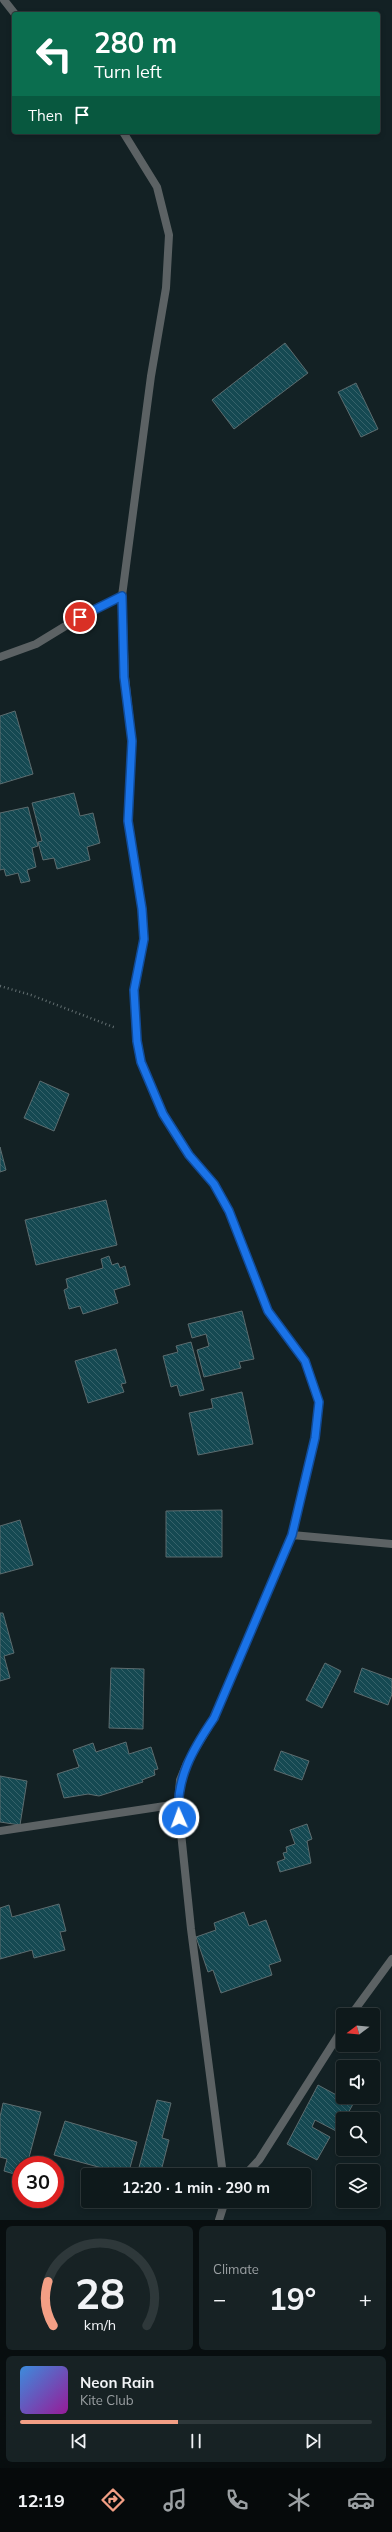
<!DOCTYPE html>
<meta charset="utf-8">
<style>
body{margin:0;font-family:Mulish,sans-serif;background:#172224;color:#f1f3f6;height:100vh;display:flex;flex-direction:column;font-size:15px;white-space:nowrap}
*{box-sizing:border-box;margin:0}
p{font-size:13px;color:#9ba0a3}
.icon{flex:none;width:22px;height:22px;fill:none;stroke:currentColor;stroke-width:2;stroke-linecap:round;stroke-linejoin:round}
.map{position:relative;height:2220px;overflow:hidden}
.sheet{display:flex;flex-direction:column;gap:6px;padding:6px;background:#080e0f;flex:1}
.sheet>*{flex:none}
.top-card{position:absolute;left:12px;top:12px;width:368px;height:122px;border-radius:4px;box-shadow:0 2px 6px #0003,0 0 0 1px #2e383a;background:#0b6e4f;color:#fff;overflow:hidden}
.needle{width:26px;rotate:254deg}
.controls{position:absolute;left:336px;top:2008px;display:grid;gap:8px}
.controls a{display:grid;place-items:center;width:44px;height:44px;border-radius:4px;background:#0e191b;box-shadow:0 2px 6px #0003,0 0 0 1px #2e383a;font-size:20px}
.speed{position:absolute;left:12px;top:2156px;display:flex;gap:8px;font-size:20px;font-weight:700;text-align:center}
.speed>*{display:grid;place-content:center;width:52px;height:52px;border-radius:50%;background:#0e191b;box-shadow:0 2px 6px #0003,0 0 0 1px #2e383a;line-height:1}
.speed .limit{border:6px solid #d22;background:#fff;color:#111}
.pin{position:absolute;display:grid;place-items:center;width:34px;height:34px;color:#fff;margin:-17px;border:2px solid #fff;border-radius:50%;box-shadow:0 1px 4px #0007}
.me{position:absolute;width:44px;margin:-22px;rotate:358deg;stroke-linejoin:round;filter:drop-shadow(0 0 3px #0008)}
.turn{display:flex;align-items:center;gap:14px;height:84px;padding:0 16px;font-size:18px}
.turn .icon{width:52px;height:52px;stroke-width:2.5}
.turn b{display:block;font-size:28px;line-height:34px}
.then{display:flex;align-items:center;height:38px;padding:0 16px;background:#0003;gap:8px;font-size:15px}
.big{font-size:30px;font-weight:700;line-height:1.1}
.sheet .widget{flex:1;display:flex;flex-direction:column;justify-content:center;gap:6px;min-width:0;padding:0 14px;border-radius:6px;background:#172224}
.sheet .dial{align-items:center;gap:0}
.dial svg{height:104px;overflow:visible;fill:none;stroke:#2e383a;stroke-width:7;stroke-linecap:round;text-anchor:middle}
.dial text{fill:#f1f3f6;stroke:none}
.song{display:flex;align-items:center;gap:12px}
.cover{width:48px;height:48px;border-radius:6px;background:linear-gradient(135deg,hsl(210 70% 55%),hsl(300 70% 35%))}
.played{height:4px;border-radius:2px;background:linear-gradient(90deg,#f39f85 45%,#2e383a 45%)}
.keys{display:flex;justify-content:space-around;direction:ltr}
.heat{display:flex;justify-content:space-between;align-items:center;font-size:22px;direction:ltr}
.sheet .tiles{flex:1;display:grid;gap:6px;grid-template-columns:1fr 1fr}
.widget:last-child{grid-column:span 2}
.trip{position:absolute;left:81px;top:2168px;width:230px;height:40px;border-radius:4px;background:#0e191b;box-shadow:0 2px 6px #0003,0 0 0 1px #2e383a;font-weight:700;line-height:40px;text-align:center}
.tab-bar{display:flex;height:64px;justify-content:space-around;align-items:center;background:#060a0b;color:#9ba0a3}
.tab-bar .icon{width:28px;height:28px}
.tab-bar .current{color:#f39f85}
.tab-bar b{font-size:18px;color:#f1f3f6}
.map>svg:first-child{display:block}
.building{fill:url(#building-back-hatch);stroke:#5c6c6f}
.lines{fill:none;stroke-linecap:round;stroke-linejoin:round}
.path{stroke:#647072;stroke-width:2.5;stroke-dasharray:1 3;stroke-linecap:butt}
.street{stroke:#5c6264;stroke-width:8}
.route-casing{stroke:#114b97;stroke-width:10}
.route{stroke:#1a73e8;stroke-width:7}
</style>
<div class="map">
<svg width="392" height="2220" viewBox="0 0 392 2220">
<defs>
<pattern id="building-back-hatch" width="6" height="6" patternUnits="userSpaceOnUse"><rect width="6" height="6" fill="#154952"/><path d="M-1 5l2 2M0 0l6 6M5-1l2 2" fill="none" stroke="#36626a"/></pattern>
</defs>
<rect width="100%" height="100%" fill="#132124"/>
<!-- building -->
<path class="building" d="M285 343 308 373 234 429 212 400Z
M356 383 378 429 361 437 338 392Z
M15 711 33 774 0 784V716Z
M74 793 80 816 93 813 100 843 87 847 90 860 57 869 54 858 43 860 38 842 42 841 32 803Z
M28 807 38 846 32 848 36 867 27 870 30 881 21 883 18 873 6 876 4 869 0 870V813Z
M40 1081 69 1094 54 1131 24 1118Z
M0 1147 6 1170 0 1172Z
M106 1200 117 1245 36 1265 25 1220Z
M109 1256 112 1265 118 1263 120 1268 125 1266 130 1285 114 1290 118 1303 83 1314 80 1306 69 1309 64 1290 68 1288 66 1279 103 1268 101 1259Z
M242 1311 254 1359 239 1362 241 1368 204 1377 197 1350 209 1346 206 1334 192 1338 188 1324Z
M191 1342 204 1390 180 1396 177 1385 171 1387 163 1356 178 1352 176 1346Z
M116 1349 126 1383 121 1384 124 1392 88 1403 75 1361Z
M242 1392 253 1444 198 1455 189 1413 213 1408 211 1399Z
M222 1510V1557H166V1511Z
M20 1520 33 1565 0 1574V1526Z
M0 1613H3L14 1653 4 1656 10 1678 0 1681Z
M325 1663 341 1671 322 1708 306 1700Z
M111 1668 144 1669 143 1729 109 1728Z
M362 1668 392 1679V1694L388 1705 354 1692Z
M126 1742 129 1754 151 1747 158 1769 154 1770 155 1775 142 1780 143 1782 99 1796 88 1794 64 1798 57 1774 79 1767 73 1750 93 1743 96 1752Z
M281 1751 309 1761 302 1780 274 1770Z
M0 1776 27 1781 20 1825 0 1822Z
M307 1824 312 1839 307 1841 311 1863 280 1872 277 1862 285 1859 283 1853 287 1852 286 1847 295 1844 290 1830Z
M59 1904 66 1931 60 1932 65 1950 34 1958 32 1950 0 1959V1908L9 1905 12 1917Z
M244 1912 249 1926 266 1920 281 1961 269 1965 272 1975 221 1993 213 1970 208 1972 196 1937 216 1930 214 1923Z
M318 2085 353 2104 338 2132 315 2120 312 2127 330 2137 317 2160 287 2144Z
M157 2100 171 2103 162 2138 169 2140 160 2175H137Z
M3 2103 41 2112 27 2165H21V2176L4 2171 7 2159 0 2157V2117Z
M65 2121 137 2142 128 2175 54 2155Z"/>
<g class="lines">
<!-- path -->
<path class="path" d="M0 986 31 995 116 1028"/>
<!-- street -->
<path class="street" d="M4 0 15 14
M122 596 125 677 132 741 128 821 142 909 144 939 134 990 137 1041 141 1062 163 1114 189 1155 214 1184 229 1211 268 1311 305 1361 319 1402 315 1437 292 1535 214 1718 187 1763 180 1780 178 1804 191 1929 223 2175
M0 657 36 644 90 611 122 596 151 376 166 288 169 235 157 187 123 132
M292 1535 392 1544
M0 1831 178 1804
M351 2015 392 1959
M245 2175 259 2160 343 2028
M219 2220 225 2201"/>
</g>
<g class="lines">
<!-- route casing -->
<g class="route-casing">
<path id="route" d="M80 617 122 596 124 677 132 741 128 821 142 909 144 939 134 990 137 1041 141 1062 163 1114 189 1155 214 1184 229 1211 268 1311 305 1361 319 1402 315 1438 292 1535 214 1718C193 1749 175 1779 179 1818"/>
</g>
<!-- route -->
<use href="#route" class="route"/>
</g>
</svg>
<div class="controls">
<a><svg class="needle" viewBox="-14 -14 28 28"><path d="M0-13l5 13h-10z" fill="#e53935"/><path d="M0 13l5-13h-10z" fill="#9ba0a3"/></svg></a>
<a><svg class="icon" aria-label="sound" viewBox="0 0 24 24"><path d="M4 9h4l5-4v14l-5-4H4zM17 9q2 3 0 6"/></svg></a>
<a><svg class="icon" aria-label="search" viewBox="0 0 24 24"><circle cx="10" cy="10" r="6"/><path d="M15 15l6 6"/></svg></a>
<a><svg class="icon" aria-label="layers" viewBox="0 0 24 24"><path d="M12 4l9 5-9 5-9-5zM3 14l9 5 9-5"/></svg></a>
</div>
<div class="speed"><div class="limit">30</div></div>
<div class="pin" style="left:80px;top:617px;background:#d93025"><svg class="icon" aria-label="arrive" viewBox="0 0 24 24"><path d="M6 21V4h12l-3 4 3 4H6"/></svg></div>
<svg class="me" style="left:179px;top:1818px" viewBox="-20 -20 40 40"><circle r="17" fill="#1a73e8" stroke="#fff" stroke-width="3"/><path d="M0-11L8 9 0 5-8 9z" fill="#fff"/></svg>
<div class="trip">12:20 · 1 min · 290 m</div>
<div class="top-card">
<div class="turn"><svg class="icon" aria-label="left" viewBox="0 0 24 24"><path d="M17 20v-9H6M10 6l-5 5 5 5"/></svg><div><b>280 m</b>Turn left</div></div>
<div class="then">Then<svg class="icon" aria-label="arrive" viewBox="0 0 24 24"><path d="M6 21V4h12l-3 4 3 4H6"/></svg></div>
</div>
</div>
<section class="sheet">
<div class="tiles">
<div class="widget dial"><svg viewBox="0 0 100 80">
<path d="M14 69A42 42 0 1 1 86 69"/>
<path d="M14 69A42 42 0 0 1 10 35" stroke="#f39f85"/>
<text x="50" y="56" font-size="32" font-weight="700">28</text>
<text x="50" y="72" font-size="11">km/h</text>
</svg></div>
<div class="widget"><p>Climate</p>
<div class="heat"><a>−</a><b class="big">19°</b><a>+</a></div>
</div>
<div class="widget">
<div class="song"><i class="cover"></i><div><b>Neon Rain</b><p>Kite Club</p></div></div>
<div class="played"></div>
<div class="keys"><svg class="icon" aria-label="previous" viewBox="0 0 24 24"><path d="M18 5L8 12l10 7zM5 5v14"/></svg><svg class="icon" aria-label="pause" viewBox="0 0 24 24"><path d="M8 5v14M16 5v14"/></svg><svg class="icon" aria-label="next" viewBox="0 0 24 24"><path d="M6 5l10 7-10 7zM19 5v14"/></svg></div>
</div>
</div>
</section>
<nav class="tab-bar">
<b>12:19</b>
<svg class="icon current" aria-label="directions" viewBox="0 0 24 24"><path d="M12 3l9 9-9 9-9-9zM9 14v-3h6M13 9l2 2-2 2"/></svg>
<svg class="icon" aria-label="music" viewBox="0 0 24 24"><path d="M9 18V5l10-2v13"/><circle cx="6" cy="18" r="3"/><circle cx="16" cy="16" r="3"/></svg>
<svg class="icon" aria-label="phone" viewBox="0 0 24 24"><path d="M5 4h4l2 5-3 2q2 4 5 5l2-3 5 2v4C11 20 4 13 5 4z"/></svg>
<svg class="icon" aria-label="climate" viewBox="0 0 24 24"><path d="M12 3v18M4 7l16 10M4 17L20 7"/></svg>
<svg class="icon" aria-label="car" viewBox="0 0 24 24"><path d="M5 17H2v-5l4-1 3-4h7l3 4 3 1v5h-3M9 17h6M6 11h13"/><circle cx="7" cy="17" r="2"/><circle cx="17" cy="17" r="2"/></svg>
</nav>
